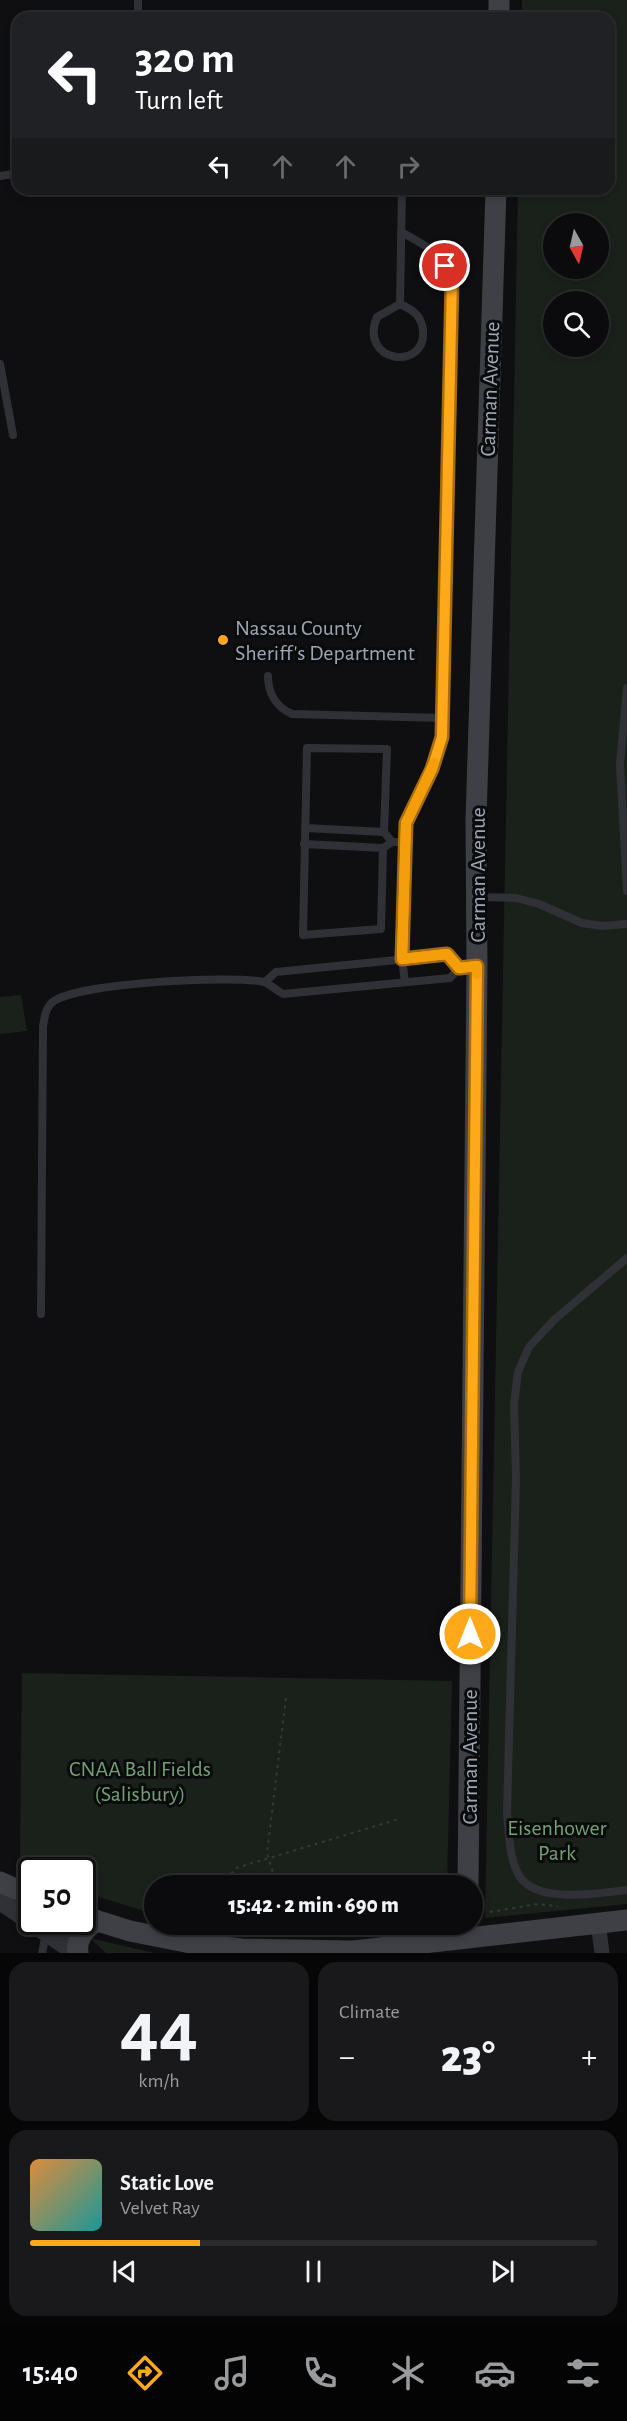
<!DOCTYPE html>
<meta charset="utf-8">
<style>
body{margin:0;font-family:"Alegreya Sans",sans-serif;background:#19191b;color:#f1f3f6;height:100vh;display:flex;flex-direction:column;font-size:22px;white-space:nowrap}
*{box-sizing:border-box;margin:0}
p{font-size:20px;color:#9a9b9d}
.icon{flex:none;width:33px;height:33px;fill:none;stroke:currentColor;stroke-width:2;stroke-linecap:round;stroke-linejoin:round}
.map{position:relative;height:1953px;overflow:hidden}
.sheet{display:flex;flex-direction:column;gap:9px;padding:9px;background:#060607;flex:1}
.sheet>*{flex:none}
.top-card{position:absolute;left:12px;top:12px;width:603px;height:183px;border-radius:18px;box-shadow:0 3px 9px #0003,0 0 0 2px #2b2b2e;background:#202124;color:#fff;overflow:hidden}
.needle{width:39px;rotate:172deg}
.fabs{position:absolute;left:543px;top:213px;display:grid;gap:12px}
.fabs a{display:grid;place-items:center;width:66px;height:66px;border-radius:50%;background:#0b0b0d;box-shadow:0 3px 9px #0003,0 0 0 2px #2b2b2e;font-size:30px}
.speed{position:absolute;left:18px;top:1857px;display:flex;gap:12px;font-size:30px;font-weight:700;text-align:center}
.speed>*{display:grid;place-content:center;width:78px;height:78px;border-radius:50%;background:#0b0b0d;box-shadow:0 3px 9px #0003,0 0 0 2px #2b2b2e;line-height:1}
.speed .limit{border:3px solid #111;border-radius:9px;background:#fff;color:#111}
.pin{position:absolute;display:grid;place-items:center;width:51px;height:51px;color:#fff;margin:-26px;border:3px solid #fff;border-radius:50%;box-shadow:0 2px 6px #0007}
.me{position:absolute;width:66px;margin:-33px;rotate:0deg;stroke-linejoin:round;filter:drop-shadow(0 0 4px #0008)}
.turn{display:flex;align-items:center;gap:21px;height:126px;padding:0 24px;font-size:27px}
.turn .icon{width:78px;height:78px;stroke-width:2.5}
.turn b{display:block;font-size:42px;line-height:51px}
.lanes{display:flex;align-items:center;height:57px;padding:0 24px;background:#0003;justify-content:center;gap:30px;direction:ltr}
.lanes .off{opacity:.35}
.big{font-size:45px;font-weight:800;line-height:1.1}
.sheet .widget{flex:1;display:flex;flex-direction:column;justify-content:center;gap:9px;min-width:0;padding:0 21px;border-radius:18px;background:#19191b}
.sheet .dial{align-items:center;gap:0}
.dial b{font-size:78px;line-height:1}
.song{display:flex;align-items:center;gap:18px}
.cover{width:72px;height:72px;border-radius:9px;background:linear-gradient(135deg,hsl(30 70% 55%),hsl(180 70% 35%))}
.played{height:6px;border-radius:3px;background:linear-gradient(90deg,#ffa819 30%,#2b2b2e 30%)}
.keys{display:flex;justify-content:space-around;direction:ltr}
.heat{display:flex;justify-content:space-between;align-items:center;font-size:33px;direction:ltr}
.sheet .tiles{flex:1;display:grid;gap:9px;grid-template-columns:1fr 1fr}
.widget:last-child{grid-column:span 2}
.trip{position:absolute;left:144px;top:1875px;width:339px;height:60px;border-radius:30px;background:#0b0b0d;box-shadow:0 3px 9px #0003,0 0 0 2px #2b2b2e;font-weight:800;line-height:60px;text-align:center}
.tab-bar{display:flex;height:96px;justify-content:space-around;align-items:center;background:#040405;color:#9a9b9d}
.tab-bar .icon{width:42px;height:42px}
.tab-bar .on{color:#ffa819}
.tab-bar b{font-size:27px;color:#f1f3f6}
.map>svg:first-child{display:block}
.green{fill:#1a211a;fill-rule:evenodd}
.lines{fill:none;stroke-linecap:round;stroke-linejoin:round}
.path{stroke:#36383d;stroke-width:2;stroke-dasharray:3 4.5;stroke-linecap:butt}
.service{stroke:#303136;stroke-width:8}
.minor{stroke:#303136;stroke-width:15}
.tertiary{stroke:#303136;stroke-width:18}
.secondary{stroke:#3e4046;stroke-width:21}
.route-casing{stroke:#a66d10;stroke-width:15}
.route{stroke:#ffa819;stroke-width:10}
.slow{stroke:#f59e0b;stroke-width:10}
.poi-dot{fill:#ffa819;stroke:#0a0b0c;stroke-width:2}
.labels{text-anchor:middle;stroke-width:6;stroke-linejoin:round;paint-order:stroke}
.street-label{font-size:22px;fill:#9fa6b3;stroke:#0a0b0c}
.poi-label{font-size:22px;fill:#9fa6b3;stroke:#0a0b0c;text-anchor:start}
.park-label{font-size:22px;fill:#74a075;stroke:#0a0b0c}
</style>
<div class="map">
<svg width="627" height="1953" viewBox="0 0 627 1953">
<rect width="100%" height="100%" fill="#0f0f11"/>
<!-- green -->
<path class="green" d="M522 0H627V1904L485 1918 518 189H609V18H522ZM554 224H598V268H554ZM554 302H598V346H554Z
M21 995 27 1031 0 1034V997Z
M22 1673 452 1681 447 1885 154 1886V1914L83 1892 82 1870H32L31 1880 16 1876 20 1857Z
M186 1925H425C345 1933 266 1932 186 1925Z
M90 1938 154 1953H106Z"/>
<g class="lines">
<!-- path -->
<path class="path" d="M222 1886 236 1868 399 1819
M277 1886 267 1853 286 1697
M490 1912 538 1904 558 1906
M285 1928V1924"/>
<!-- service -->
<path class="service" d="M138 18V0
M0 176 18 173
M401 232C428 247 439 251 452 280L442 737 432 769 406 823 402 959 405 982
M400 304C413 310 421 315 423 330 427 372 358 363 377 317Z
M400 304 402 189
M0 364 13 435
M268 676C268 693 276 707 292 714L442 718
M627 688 620 764 627 891
M305 828 384 832 392 842
M304 844 383 848 392 842H405
M383 848 381 929 303 935 307 748 387 749 384 832
M478 897 516 898 539 904 582 923 602 926 627 924
M265 982 276 972 447 955 459 968
M627 1258 554 1320 529 1347 518 1372 514 1404 516 1479 507 1813C509 1831 509 1861 520 1877 538 1904 600 1893 627 1890
M41 1314 43 1026C45 1017 45 1007 54 1001 80 983 230 975 264 982 270 984 277 991 283 994L450 978 459 968 475 966
M42 1953 46 1934"/>
<!-- minor -->
<path class="minor" d="M598 1923 602 1953"/>
<!-- tertiary -->
<path class="tertiary" d="M0 1901 76 1953"/>
<!-- secondary -->
<path class="secondary" d="M499 18V0
M0 1882 32 1896
M468 1886 477 966 476 819 496 189
M82 1916 130 1931 196 1944 242 1949 353 1951 627 1920
M78 1953C76 1937 85 1930 96 1920"/>
</g>
<g class="lines">
<!-- route casing -->
<g class="route-casing">
<path id="route" d="M445 266 452 280 442 737 432 769 406 823 402 959 447 954 459 968 477 966 470 1634"/>
</g>
<!-- route -->
<use href="#route" class="route"/>
<!-- slow -->
<path class="slow" d="M434 763 406 823 402 959 447 954 459 968 477 966V974"/>
</g>
<!-- markers -->
<circle class="poi-dot" cx="223" cy="640" r="6"/>
<g class="labels">
<!-- street labels -->
<g class="street-label">
<text transform="translate(489 389) rotate(-88)" y="8">Carman Avenue</text>
<text transform="translate(477 875) rotate(-90)" y="8">Carman Avenue</text>
<text transform="translate(469 1757) rotate(-90)" y="8">Carman Avenue</text>
</g>
<!-- poi labels -->
<g class="poi-label">
<text x="235" y="635">Nassau County<tspan x="235" dy="25">Sheriff's Department</tspan></text>
</g>
<!-- park labels -->
<g class="park-label">
<text x="140" y="1776">CNAA Ball Fields<tspan x="140" dy="25">(Salisbury)</tspan></text>
<text x="557" y="1835">Eisenhower<tspan x="557" dy="25">Park</tspan></text>
</g>
</g>
</svg>
<div class="fabs">
<a><svg class="needle" viewBox="-14 -14 28 28"><path d="M0-13l5 13h-10z" fill="#e53935"/><path d="M0 13l5-13h-10z" fill="#9a9b9d"/></svg></a>
<a><svg class="icon" aria-label="search" viewBox="0 0 24 24"><circle cx="10" cy="10" r="6"/><path d="M15 15l6 6"/></svg></a>
</div>
<div class="speed"><div class="limit">50</div></div>
<div class="pin" style="left:445px;top:266px;background:#d93025"><svg class="icon" aria-label="arrive" viewBox="0 0 24 24"><path d="M6 21V4h12l-3 4 3 4H6"/></svg></div>
<svg class="me" style="left:470px;top:1634px" viewBox="-20 -20 40 40"><circle r="17" fill="#ffa819" stroke="#fff" stroke-width="3"/><path d="M0-11L8 9 0 5-8 9z" fill="#fff"/></svg>
<div class="trip">15:42 · 2 min · 690 m</div>
<div class="top-card">
<div class="turn"><svg class="icon" aria-label="left" viewBox="0 0 24 24"><path d="M17 20v-9H6M10 6l-5 5 5 5"/></svg><div><b>320 m</b>Turn left</div></div>
<div class="lanes"><svg class="icon" aria-label="left" viewBox="0 0 24 24"><path d="M17 20v-9H6M10 6l-5 5 5 5"/></svg><svg class="icon off" aria-label="ahead" viewBox="0 0 24 24"><path d="M12 20V5M6 11l6-6 6 6"/></svg><svg class="icon off" aria-label="ahead" viewBox="0 0 24 24"><path d="M12 20V5M6 11l6-6 6 6"/></svg><svg class="icon off" aria-label="right" viewBox="0 0 24 24"><path d="M7 20v-9h11M14 6l5 5-5 5"/></svg></div>
</div>
</div>
<section class="sheet">
<div class="tiles">
<div class="widget dial"><b>44</b><p>km/h</p></div>
<div class="widget"><p>Climate</p>
<div class="heat"><a>−</a><b class="big">23°</b><a>+</a></div>
</div>
<div class="widget">
<div class="song"><i class="cover"></i><div><b>Static Love</b><p>Velvet Ray</p></div></div>
<div class="played"></div>
<div class="keys"><svg class="icon" aria-label="previous" viewBox="0 0 24 24"><path d="M18 5L8 12l10 7zM5 5v14"/></svg><svg class="icon" aria-label="pause" viewBox="0 0 24 24"><path d="M8 5v14M16 5v14"/></svg><svg class="icon" aria-label="next" viewBox="0 0 24 24"><path d="M6 5l10 7-10 7zM19 5v14"/></svg></div>
</div>
</div>
</section>
<nav class="tab-bar">
<b>15:40</b>
<svg class="icon on" aria-label="directions" viewBox="0 0 24 24"><path d="M12 3l9 9-9 9-9-9zM9 14v-3h6M13 9l2 2-2 2"/></svg>
<svg class="icon" aria-label="music" viewBox="0 0 24 24"><path d="M9 18V5l10-2v13"/><circle cx="6" cy="18" r="3"/><circle cx="16" cy="16" r="3"/></svg>
<svg class="icon" aria-label="phone" viewBox="0 0 24 24"><path d="M5 4h4l2 5-3 2q2 4 5 5l2-3 5 2v4C11 20 4 13 5 4z"/></svg>
<svg class="icon" aria-label="climate" viewBox="0 0 24 24"><path d="M12 3v18M4 7l16 10M4 17L20 7"/></svg>
<svg class="icon" aria-label="car" viewBox="0 0 24 24"><path d="M5 17H2v-5l4-1 3-4h7l3 4 3 1v5h-3M9 17h6M6 11h13"/><circle cx="7" cy="17" r="2"/><circle cx="17" cy="17" r="2"/></svg>
<svg class="icon" aria-label="filters" viewBox="0 0 24 24"><path d="M4 7h16M4 17h16"/><circle cx="9" cy="7" r="2"/><circle cx="15" cy="17" r="2"/></svg>
</nav>
